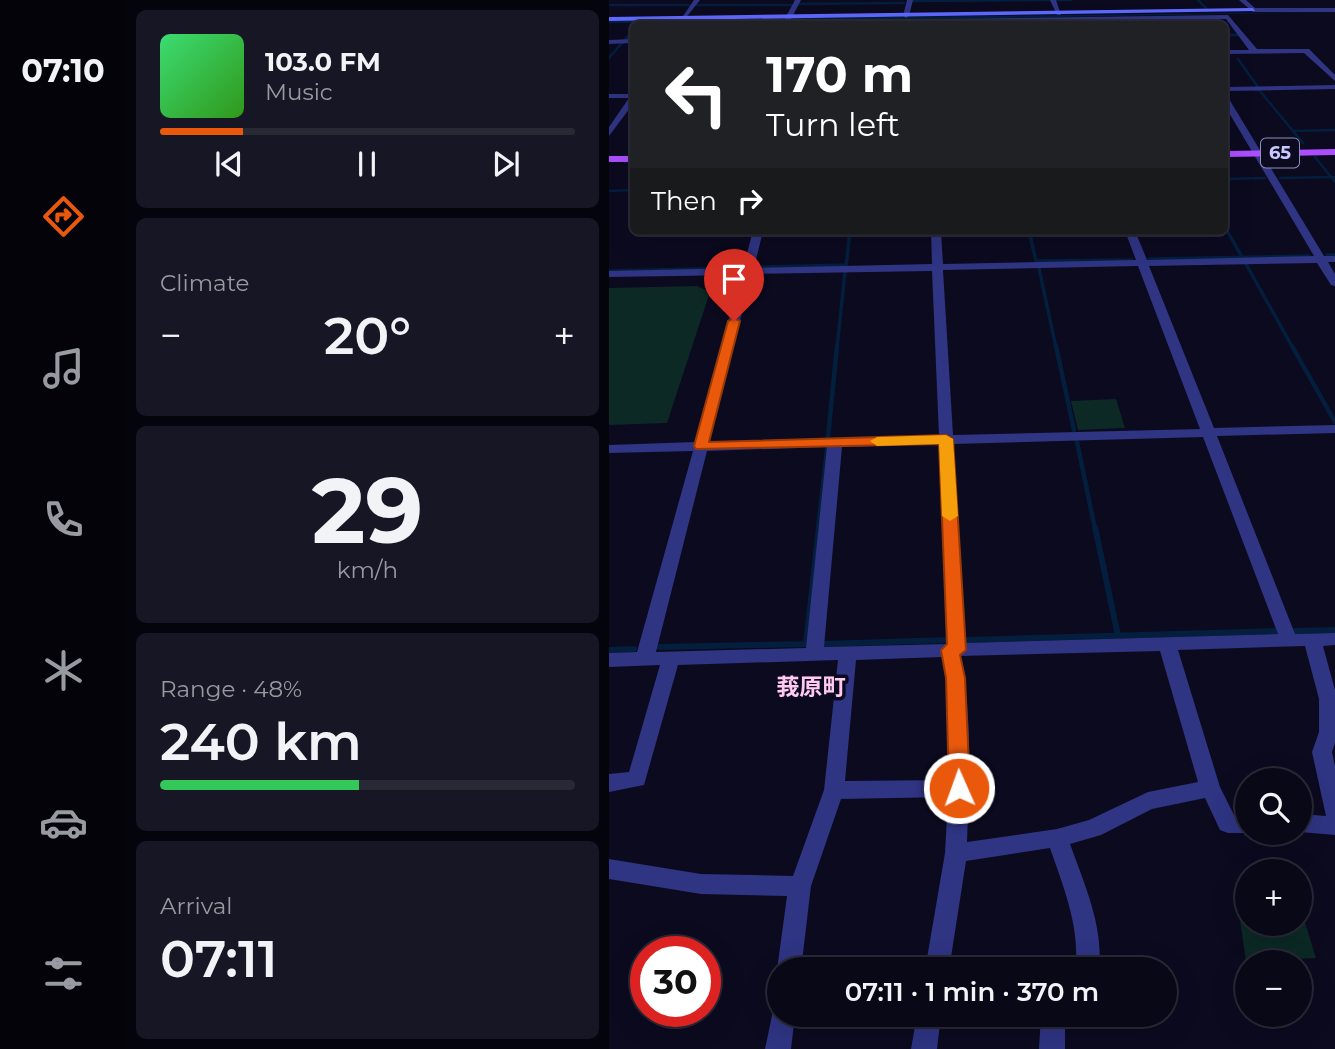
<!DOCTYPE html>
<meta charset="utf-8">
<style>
body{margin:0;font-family:Montserrat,"Noto Sans JP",sans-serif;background:#161624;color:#f1f3f6;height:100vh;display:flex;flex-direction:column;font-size:26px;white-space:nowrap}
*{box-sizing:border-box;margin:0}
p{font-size:23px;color:#989aa1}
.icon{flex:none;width:38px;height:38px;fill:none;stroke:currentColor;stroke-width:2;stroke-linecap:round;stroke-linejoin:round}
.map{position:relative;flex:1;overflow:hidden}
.side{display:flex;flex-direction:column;gap:10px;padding:10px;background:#04040d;width:483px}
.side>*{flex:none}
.top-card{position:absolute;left:21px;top:21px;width:598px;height:214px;border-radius:10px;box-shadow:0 7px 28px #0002,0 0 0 2px #292936;background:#202124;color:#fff;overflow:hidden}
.buttons{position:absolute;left:626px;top:768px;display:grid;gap:14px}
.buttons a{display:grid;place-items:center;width:77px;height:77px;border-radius:50%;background:#080817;box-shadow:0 7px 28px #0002,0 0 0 2px #292936;font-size:35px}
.speed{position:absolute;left:21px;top:936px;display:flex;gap:14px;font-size:35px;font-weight:700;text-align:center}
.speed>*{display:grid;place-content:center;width:91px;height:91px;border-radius:50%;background:#080817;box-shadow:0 7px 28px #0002,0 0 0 2px #292936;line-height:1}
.speed .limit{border:10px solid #d22;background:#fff;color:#111}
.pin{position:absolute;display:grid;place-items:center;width:60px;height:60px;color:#fff;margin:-72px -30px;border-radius:50% 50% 50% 0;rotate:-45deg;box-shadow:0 0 7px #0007}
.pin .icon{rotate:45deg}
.me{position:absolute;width:77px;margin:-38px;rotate:358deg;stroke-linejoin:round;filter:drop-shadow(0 0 5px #0008)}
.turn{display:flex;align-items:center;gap:24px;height:147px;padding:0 21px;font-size:32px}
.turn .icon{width:91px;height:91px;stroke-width:2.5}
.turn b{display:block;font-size:49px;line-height:60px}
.then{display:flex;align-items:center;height:66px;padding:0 21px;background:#0003;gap:14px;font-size:26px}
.big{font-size:52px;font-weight:600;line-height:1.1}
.side .widget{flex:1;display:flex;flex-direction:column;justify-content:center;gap:10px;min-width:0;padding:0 24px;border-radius:10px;background:#161624}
.side .dial{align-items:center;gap:0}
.dial b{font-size:91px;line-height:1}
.song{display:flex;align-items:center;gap:21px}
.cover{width:84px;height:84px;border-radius:10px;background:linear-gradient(135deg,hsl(140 70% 55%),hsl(110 70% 35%))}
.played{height:7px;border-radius:4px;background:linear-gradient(90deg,#ea580c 20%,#292936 20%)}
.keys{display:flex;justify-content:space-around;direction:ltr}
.heat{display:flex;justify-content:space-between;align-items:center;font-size:38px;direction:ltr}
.charge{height:10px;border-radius:5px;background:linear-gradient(90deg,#34c759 48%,#292936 0)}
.trip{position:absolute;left:158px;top:957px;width:410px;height:70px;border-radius:35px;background:#080817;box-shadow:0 7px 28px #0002,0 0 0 2px #292936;font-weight:600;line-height:70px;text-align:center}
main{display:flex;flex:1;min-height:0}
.tabs{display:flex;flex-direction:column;width:126px;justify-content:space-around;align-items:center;background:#030309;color:#989aa1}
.tabs .icon{width:49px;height:49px}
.tabs .active{color:#ea580c}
.tabs b{font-size:32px;color:#f1f3f6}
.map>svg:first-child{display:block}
.green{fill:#0c2925}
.water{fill:#041e3e}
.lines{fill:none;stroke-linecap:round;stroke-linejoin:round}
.stream-far3{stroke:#041e3e;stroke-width:2.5}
.stream-far2{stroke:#041e3e;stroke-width:3.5}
.stream-far1{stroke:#041e3e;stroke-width:4.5}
.stream{stroke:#041e3e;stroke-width:6}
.street{fill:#2f3483;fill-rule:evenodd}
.secondary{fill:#5e69ff;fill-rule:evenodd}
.primary{fill:#ac4eff;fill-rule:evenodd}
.route{fill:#ea580c;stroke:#983908;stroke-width:2}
.slow{fill:#f59e0b}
.labels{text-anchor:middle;stroke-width:7;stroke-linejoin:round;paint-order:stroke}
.shield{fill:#0b0a1f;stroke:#8f8ebc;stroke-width:2}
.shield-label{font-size:18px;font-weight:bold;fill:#c8c7ff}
.quarter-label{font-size:23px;font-weight:bold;fill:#ffc9f1;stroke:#0b0a1f}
</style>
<main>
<nav class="tabs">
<b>07:10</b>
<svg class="icon active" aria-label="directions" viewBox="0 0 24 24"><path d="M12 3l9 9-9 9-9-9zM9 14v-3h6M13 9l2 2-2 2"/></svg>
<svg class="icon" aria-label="music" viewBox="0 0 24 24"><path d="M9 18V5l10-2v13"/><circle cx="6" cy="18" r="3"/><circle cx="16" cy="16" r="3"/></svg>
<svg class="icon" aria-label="phone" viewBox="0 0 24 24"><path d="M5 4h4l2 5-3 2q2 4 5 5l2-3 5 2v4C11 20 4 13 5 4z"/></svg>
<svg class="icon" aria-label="climate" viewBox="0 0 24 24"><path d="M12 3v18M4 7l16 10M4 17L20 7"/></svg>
<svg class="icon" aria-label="car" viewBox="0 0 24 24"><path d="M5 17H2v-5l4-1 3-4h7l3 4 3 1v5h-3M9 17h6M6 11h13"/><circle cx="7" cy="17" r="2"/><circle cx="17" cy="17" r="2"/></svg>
<svg class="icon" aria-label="filters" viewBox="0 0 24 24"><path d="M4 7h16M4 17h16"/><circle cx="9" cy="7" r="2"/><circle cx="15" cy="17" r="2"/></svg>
</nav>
<section class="side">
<div class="widget">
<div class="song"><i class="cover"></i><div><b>103.0 FM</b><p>Music</p></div></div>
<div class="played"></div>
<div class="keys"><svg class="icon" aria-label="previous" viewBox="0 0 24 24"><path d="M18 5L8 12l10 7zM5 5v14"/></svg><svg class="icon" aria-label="pause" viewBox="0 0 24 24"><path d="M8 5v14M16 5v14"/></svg><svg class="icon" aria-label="next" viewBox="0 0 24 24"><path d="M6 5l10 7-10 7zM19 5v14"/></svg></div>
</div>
<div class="widget"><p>Climate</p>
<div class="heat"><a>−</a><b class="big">20°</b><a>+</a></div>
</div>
<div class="widget dial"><b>29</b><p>km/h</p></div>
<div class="widget"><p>Range · 48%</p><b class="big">240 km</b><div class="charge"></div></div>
<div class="widget"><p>Arrival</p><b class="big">07:11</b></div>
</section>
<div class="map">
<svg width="726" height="1049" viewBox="0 0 726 1049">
<rect width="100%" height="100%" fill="#0b0a1f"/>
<!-- green -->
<path class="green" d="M88 286 101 292 58 423 0 425V288Z
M507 399 516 428 469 430 462 401Z
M627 893H639V924H691V906L707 958 637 961Z"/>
<!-- water -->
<path class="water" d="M726 12 125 23H0V20Z"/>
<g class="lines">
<!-- stream-far3 -->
<path class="stream-far3" d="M447 0H462
M589 0 597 8
M304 1 440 0
M190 4 295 3
M0 5H80
M87 5H183
M616 35H629
M15 41 24 30
M0 58 13 43
M629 59 649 87
M645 90H650L694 143
M684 131 726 130
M706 157 726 182
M671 178 726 177
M616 179 656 178
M0 191 24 190"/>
<!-- stream-far2 -->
<path class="stream-far2" d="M616 227 633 257
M420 231 427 261 523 260
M718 255H726
M540 259 700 256
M637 264 684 348
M152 267 237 265
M237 267 241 231
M430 268 447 348
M0 271 130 268
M228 348 236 272"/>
<!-- stream-far1 -->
<path class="stream-far1" d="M447 346 465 430
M683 346 726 422
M219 437 228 346
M468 442 486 529
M209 529 218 449"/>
<!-- stream -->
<path class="stream" d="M486 527 509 636
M685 631 726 630
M358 640 668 631
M197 644 210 527
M214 644 340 640
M50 647 198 644
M0 650 25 649"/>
<!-- street -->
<path class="street" d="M85 0H91L76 19H72Z
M186 0H192L181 21 619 15 648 49H700L726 75V81L695 53 616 54V50H640L617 19 173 24Z
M298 0H304L300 16 297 18 294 16Z
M441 0H447L452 15H448Z
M630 0H637L646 8H726V12H644Z
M24 39V43L0 44V40Z
M726 85V89L616 91V87Z
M0 94H24V104L0 136V127L20 98H0Z
M616 97 620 99 715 256H726V262H719L726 274V286L722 285 708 263 540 266 605 428 726 425V433L608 436 686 634 726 633V645L714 646 726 690V743L723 752 726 766V835L691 832V814L717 816 703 752 710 732V699L696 646 569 650 611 787 625 815H639L640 833H619L611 830 596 798 543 809 492 835 461 844C475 883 495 927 490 970H466C472 929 454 886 441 848L357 861 340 970H316L336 853 339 797 232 799 202 886 192 970H170V974L168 970 178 896 92 894 0 879V859L92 874 184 876 215 790 229 660 69 665 35 785 0 792V774L20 772 51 665 0 667V653L28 652 84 451 0 453V445L86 442 132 275 0 277V271L134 268 144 231H154L145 268 323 264 322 231H332L334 264 527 260 516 231H526L538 260 705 256 616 106ZM529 266 591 429 344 435 334 270ZM323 271 330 436 100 442 143 274ZM594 437 669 634 356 643 344 444ZM330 444 338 644 215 647 233 447ZM218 447 197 648 47 652 98 451ZM551 651 589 782 539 792 480 820 448 829 358 842C360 783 364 714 351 656ZM333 657 338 678 340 780 236 781 247 660Z
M170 1004V1015H186L182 1049H156L165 1006Z
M308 1015H332L328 1049H302Z
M432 1015H456V1049H430Z"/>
<!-- secondary -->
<path class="secondary" d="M644 8 646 11 0 21V17Z"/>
<!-- primary -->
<path class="primary" d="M726 149V155L616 157V151Z
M0 156H24V162H0Z"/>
</g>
<!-- route -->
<path class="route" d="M125 318 131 321 100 442 337 435 344 439 357 650 351 655 356 678 361 788 358 794 350 796 343 794 340 788 337 678 332 650 338 644 330 444 87 449 85 446 119 321Z"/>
<!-- slow -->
<path class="slow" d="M337 435 344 439 349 516 341 521 333 516 330 444 268 446 261 441 268 437Z"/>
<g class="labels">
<!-- shield labels -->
<rect class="shield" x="652" y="138.5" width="38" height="29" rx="5"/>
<g class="shield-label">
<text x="671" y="159">65</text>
</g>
<!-- quarter labels -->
<g class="quarter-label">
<text x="202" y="695">莪原町</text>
</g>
</g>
</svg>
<div class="buttons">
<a><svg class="icon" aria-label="search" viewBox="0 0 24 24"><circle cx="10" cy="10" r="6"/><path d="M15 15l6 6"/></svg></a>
<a>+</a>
<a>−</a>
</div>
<div class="speed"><div class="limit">30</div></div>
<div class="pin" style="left:125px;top:321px;background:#d93025"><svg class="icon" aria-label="arrive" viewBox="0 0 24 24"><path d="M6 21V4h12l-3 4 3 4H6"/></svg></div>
<svg class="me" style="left:350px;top:788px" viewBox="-20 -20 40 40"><circle r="17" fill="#ea580c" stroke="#fff" stroke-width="3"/><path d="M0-11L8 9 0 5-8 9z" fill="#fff"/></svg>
<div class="trip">07:11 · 1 min · 370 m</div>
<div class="top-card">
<div class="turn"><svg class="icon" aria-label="left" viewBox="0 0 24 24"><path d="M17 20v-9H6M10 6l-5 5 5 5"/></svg><div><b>170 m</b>Turn left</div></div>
<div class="then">Then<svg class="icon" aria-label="right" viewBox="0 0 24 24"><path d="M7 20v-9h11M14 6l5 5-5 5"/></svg></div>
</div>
</div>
</main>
